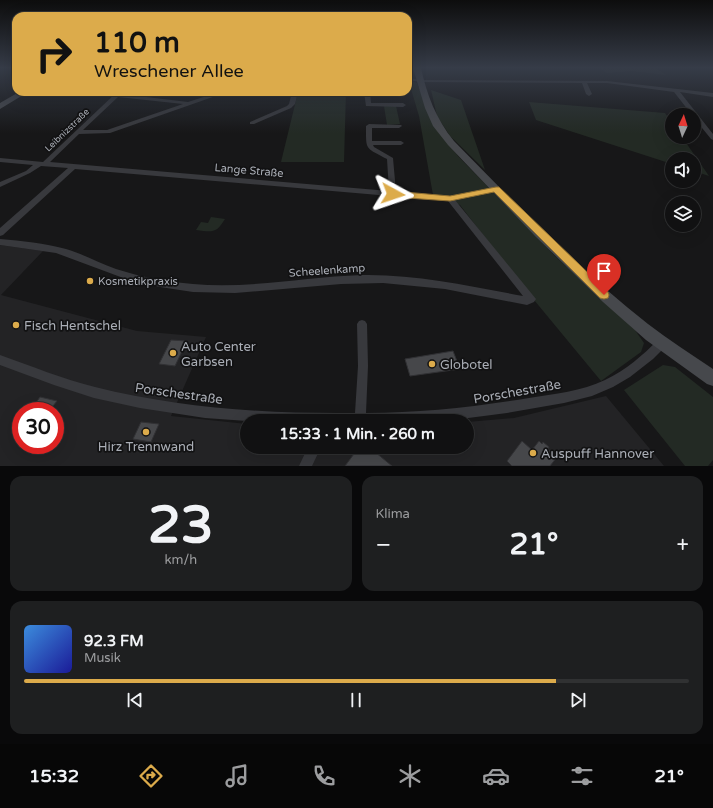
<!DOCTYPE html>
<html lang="de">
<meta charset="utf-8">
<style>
body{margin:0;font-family:"Varela Round",sans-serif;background:#1e1f20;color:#f1f3f6;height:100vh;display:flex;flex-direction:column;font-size:15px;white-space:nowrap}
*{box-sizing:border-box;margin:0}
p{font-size:13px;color:#9c9d9f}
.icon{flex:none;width:22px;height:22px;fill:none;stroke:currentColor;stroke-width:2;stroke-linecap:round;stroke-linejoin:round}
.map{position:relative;height:466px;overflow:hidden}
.details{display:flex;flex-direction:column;gap:10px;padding:10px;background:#09090a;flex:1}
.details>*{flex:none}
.banner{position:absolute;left:12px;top:12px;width:400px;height:84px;border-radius:12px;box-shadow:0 4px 16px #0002,0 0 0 1px #303132;background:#dcab4b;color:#111;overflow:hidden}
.needle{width:26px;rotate:4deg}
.fabs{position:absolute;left:665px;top:108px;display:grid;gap:8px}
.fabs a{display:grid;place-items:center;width:36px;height:36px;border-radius:50%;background:#111112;box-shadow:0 4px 16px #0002,0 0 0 1px #303132;font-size:20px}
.speed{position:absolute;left:12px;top:402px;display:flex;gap:8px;font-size:20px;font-weight:700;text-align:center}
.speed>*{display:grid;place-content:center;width:52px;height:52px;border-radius:50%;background:#111112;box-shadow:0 4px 16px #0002,0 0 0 1px #303132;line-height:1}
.speed .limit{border:6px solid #d22;background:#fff;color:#111}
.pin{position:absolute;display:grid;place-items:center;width:34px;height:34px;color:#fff;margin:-41px -17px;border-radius:50% 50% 50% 0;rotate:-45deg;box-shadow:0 0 4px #0007}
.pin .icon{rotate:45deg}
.me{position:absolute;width:44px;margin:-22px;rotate:95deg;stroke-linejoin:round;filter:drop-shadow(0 0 3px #0008)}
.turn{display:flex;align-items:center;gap:14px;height:84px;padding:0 16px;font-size:18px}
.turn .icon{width:52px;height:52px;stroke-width:2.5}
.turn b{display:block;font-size:28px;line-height:34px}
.big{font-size:30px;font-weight:700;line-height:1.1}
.details .tile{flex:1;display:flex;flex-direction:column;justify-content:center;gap:6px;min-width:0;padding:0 14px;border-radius:12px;background:#1e1f20}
.details .dial{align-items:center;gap:0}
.dial b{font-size:52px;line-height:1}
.song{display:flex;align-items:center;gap:12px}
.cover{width:48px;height:48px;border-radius:6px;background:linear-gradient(135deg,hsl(210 70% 55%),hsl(240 70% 35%))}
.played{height:4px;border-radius:2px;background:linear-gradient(90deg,#dcab4b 80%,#303132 80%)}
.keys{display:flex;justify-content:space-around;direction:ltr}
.heat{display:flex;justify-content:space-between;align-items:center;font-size:22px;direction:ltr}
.details .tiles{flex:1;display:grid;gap:10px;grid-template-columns:1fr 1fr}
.tile:last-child{grid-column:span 2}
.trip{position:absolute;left:240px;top:414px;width:234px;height:40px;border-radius:20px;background:#111112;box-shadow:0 4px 16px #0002,0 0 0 1px #303132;font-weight:700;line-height:40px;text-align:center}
.dock{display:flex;height:64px;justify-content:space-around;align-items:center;background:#070707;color:#9c9d9f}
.dock .icon{width:28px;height:28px}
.dock .on{color:#dcab4b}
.dock b{font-size:18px;color:#f1f3f6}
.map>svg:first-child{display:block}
.built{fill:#232325;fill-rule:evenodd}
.green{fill:#232a24}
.building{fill:#46474a;stroke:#313134}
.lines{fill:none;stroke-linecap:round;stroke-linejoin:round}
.street{fill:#38393d;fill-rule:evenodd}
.secondary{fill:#46484c;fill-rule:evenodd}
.route{fill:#dcab4b;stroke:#8f6f31}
.poi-dot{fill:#dcab4b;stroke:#121213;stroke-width:1.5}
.labels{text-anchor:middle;stroke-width:3.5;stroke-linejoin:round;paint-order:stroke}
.far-street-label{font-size:9px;fill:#aaaeb6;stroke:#121213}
.street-label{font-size:11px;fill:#aaaeb6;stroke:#121213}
.poi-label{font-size:11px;fill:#aaaeb6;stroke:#121213;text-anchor:start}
.near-poi-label{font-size:13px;fill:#aaaeb6;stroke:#121213;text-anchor:start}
.near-street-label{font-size:13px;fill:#aaaeb6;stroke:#121213}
</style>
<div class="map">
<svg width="713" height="466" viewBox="0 0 713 466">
<rect width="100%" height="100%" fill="#171718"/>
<!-- built -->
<path class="built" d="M0 245 43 251 1 295 137 331 206 337 171 416 247 424V447H467V422L514 418 606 396 664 466H0ZM21 411H55V445H21Z"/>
<!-- green -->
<path class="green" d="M600 68H655L666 75 632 71 607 73Z
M408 80 417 83 437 130 458 156 555 256 635 330 644 343 641 352 601 381 520 283 460 205 433 195 419 116 411 89 408 86Z
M431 90 461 100 485 170 450 136 437 116Z
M298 92H346L344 162H281Z
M529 102 665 113 672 123V137H682L709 176 694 171V159H672V164L536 120Z
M384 106H396L400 124 387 125Z
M211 217 225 219C216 234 212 232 196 230L201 222 208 223Z
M663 365 675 367 713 397V460L708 466H685L624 390Z"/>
<!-- building -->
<path class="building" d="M171 340 187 341 175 366 159 364Z
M453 351 460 369 410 376 405 359Z
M40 397 57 401 49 411H30Z
M141 422 159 424 151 442 133 439Z
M522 441 532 450 539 441 542 444 543 442 549 447 548 449 557 457 550 466H512L507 461Z
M359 447H369L392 466H345Z"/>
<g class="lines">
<!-- street -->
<path class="street" d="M408 78 421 80 607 81 713 93V97L680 92 713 134V140L711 139 694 118V115H692L674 92 607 83H587L592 94 589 96 586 94 582 83 421 82 408 80Z
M117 92H123L121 94 188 102 219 92H227L110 133 79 134 50 162 389 191 387 159C365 147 366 151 366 126L369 124 401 125 402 126 399 128H372V141H401L404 143 401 145H373L374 147 393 158 396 192 450 197 496 187H499L500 189 499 191 455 200 536 299 534 302 527 305 445 289 383 283 341 284 235 293 193 292 160 287 126 279 56 253 0 245V239C22 241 44 243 66 249 83 254 99 263 116 269 141 277 167 282 193 284 250 289 305 277 362 275 416 274 470 286 523 296L448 201 75 169 3 235 0 236V228L68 168 41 166 30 173 0 187V182L26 171 33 165 0 162V158L43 162ZM118 97 183 104 107 130H83Z
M292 92H298L295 104 291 108 254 124H250V122L287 106 289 104Z
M364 92H370L371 103H403L406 105 403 107 366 106Z
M362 320 365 321 367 324 368 366 366 413C421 413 475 407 529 398 554 394 582 391 605 380 626 370 643 355 658 340L662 338 666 340 667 343 666 346 653 359 630 377 613 387 592 396 564 403 507 413 445 421H247L205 418 140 408 94 398 54 385 0 365V355C31 366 63 379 95 387 179 408 268 414 355 413L358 366 357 324 359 321Z
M308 447H321L312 466H299Z"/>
<!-- secondary -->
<path class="secondary" d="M413 68H421C427 95 436 119 454 141 516 204 578 269 648 324 669 340 691 354 713 369V386L707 384 646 340 603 302 535 236 448 145 433 126 425 108Z
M19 92H28L0 109V103Z"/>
</g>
<!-- sky -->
<linearGradient id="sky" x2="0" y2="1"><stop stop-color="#0d0d0d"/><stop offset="0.51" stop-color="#363c48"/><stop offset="1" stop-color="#363c48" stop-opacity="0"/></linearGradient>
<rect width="713" height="133" fill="url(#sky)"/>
<!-- route -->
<path class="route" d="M496 187H499L608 292 609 295 608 298 604 299 600 298 494 192 450 201 393 197 389 194 393 191 450 196Z"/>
<!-- markers -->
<g class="poi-dot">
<circle cx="90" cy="281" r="4"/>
<circle cx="16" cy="325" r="4"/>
<circle cx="173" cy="353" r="4"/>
<circle cx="432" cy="364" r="4"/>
<circle cx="146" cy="432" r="4"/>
<circle cx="533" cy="453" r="4"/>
</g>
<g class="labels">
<!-- far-street labels -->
<g class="far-street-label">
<text transform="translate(67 130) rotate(-44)" y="3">Leibnizstraße</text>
</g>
<!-- street labels -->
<g class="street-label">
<text transform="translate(249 170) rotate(5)" y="4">Lange Straße</text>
<text transform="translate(327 270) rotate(-4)" y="4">Scheelenkamp</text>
</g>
<!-- poi labels -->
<g class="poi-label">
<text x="98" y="285">Kosmetikpraxis</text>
</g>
<!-- near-poi labels -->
<g class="near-poi-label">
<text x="24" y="330">Fisch Hentschel</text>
<text x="181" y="351">Auto Center<tspan x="181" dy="15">Garbsen</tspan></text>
<text x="440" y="369">Globotel</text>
<text x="146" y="451" text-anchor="middle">Hirz Trennwand</text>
<text x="541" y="458">Auspuff Hannover</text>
</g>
<!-- near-street labels -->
<g class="near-street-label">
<text transform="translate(517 391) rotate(-10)" y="5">Porschestraße</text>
<text transform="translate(179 393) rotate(8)" y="5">Porschestraße</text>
</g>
</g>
</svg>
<div class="fabs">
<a><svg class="needle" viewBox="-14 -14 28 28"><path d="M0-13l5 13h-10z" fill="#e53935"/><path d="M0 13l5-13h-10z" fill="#9c9d9f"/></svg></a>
<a><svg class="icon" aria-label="sound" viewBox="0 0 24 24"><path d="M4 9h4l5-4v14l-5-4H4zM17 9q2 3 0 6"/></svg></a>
<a><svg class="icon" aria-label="layers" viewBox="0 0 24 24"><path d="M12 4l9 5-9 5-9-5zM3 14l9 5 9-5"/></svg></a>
</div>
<div class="speed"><div class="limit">30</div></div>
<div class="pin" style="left:604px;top:295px;background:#d93025"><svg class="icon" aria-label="arrive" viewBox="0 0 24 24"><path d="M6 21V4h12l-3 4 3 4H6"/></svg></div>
<svg class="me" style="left:393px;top:194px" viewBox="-20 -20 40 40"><path d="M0-17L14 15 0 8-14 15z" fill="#dcab4b" stroke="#fff" stroke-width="4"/></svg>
<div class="trip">15:33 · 1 Min. · 260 m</div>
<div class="banner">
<div class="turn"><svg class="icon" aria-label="right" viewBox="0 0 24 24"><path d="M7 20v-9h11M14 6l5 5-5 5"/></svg><div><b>110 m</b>Wreschener Allee</div></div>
</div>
</div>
<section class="details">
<div class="tiles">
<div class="tile dial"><b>23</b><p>km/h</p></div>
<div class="tile"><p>Klima</p>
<div class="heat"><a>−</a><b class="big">21°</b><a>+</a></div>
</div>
<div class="tile">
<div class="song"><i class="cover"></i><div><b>92.3 FM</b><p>Musik</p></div></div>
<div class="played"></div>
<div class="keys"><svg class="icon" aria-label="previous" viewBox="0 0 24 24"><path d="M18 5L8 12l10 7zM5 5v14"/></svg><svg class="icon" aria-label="pause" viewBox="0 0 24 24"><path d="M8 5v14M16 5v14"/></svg><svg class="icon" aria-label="next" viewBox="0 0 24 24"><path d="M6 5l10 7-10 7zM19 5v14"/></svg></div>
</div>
</div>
</section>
<nav class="dock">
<b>15:32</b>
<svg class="icon on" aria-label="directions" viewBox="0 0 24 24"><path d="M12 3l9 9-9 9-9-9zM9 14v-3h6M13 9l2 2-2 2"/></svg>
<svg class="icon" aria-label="music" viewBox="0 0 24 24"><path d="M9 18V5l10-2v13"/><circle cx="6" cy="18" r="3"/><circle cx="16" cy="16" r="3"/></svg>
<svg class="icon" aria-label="phone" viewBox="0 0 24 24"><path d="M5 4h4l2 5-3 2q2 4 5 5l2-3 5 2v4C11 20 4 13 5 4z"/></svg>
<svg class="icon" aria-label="climate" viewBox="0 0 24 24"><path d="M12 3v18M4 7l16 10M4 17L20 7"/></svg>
<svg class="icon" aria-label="car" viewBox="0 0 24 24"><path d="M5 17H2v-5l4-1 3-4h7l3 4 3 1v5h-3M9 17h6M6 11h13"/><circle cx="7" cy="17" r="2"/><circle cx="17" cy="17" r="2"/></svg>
<svg class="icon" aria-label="filters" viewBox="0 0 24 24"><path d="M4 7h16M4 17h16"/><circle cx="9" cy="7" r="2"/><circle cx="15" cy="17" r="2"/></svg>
<b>21°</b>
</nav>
